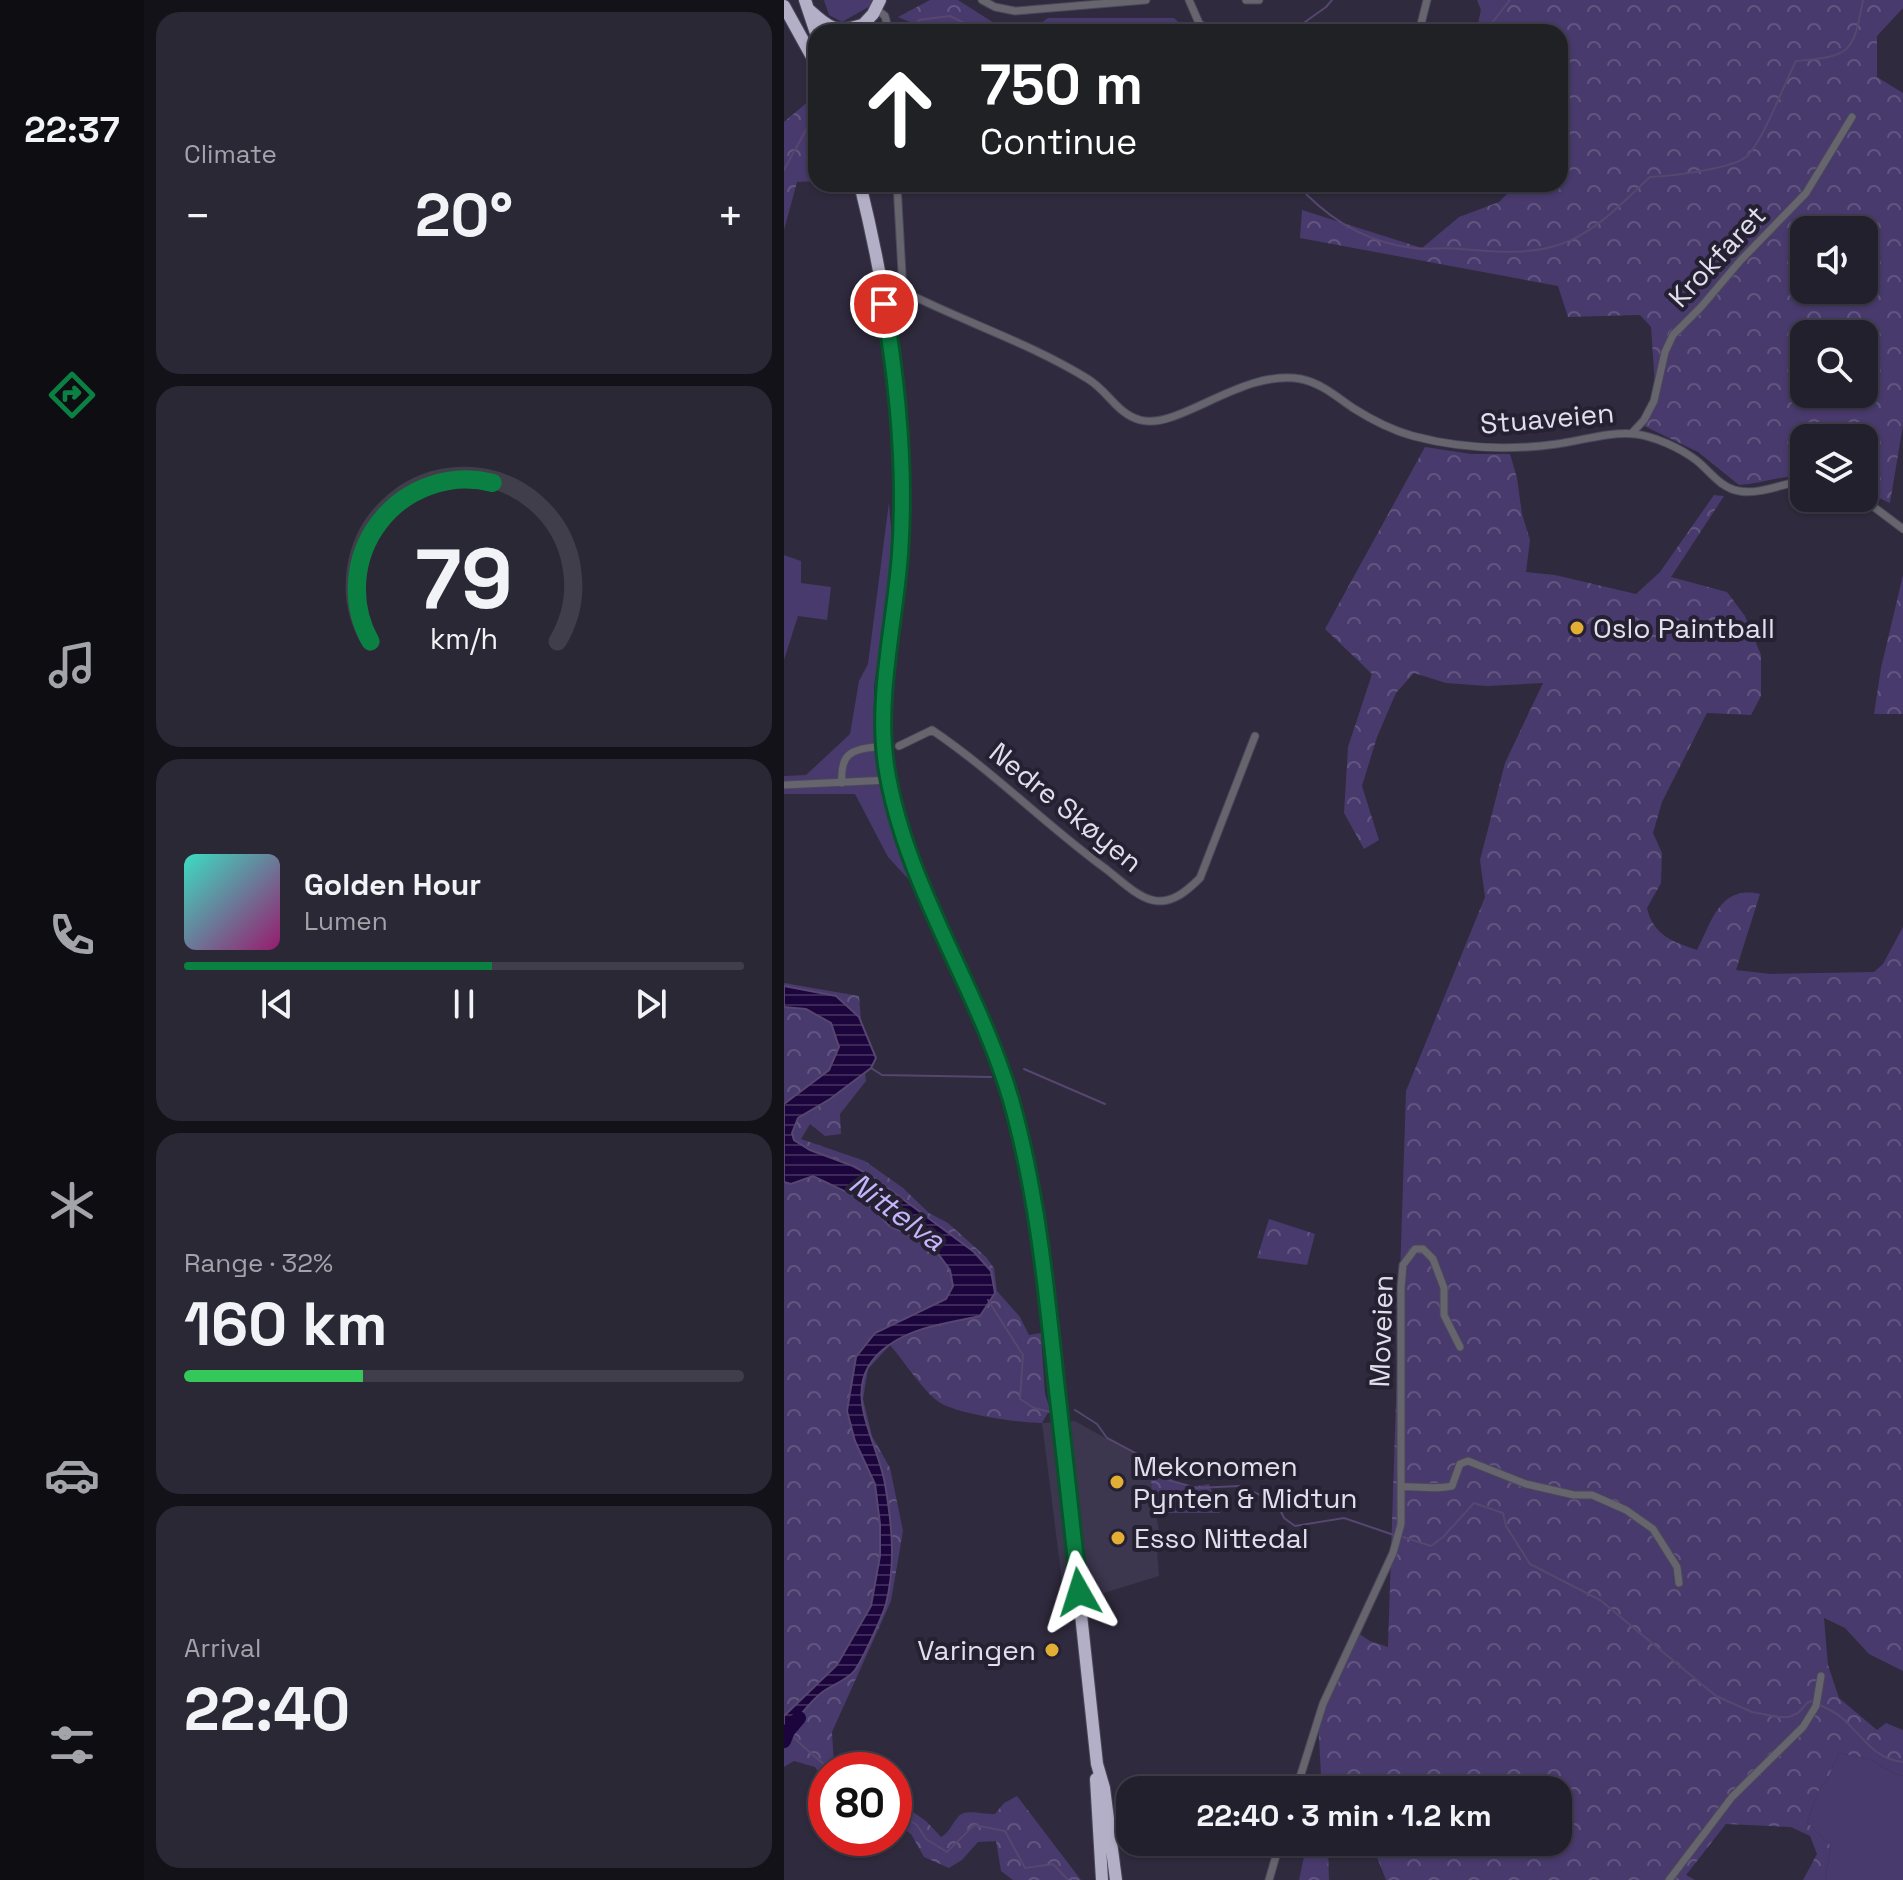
<!DOCTYPE html>
<meta charset="utf-8">
<style>
body{margin:0;font-family:"Space Grotesk",sans-serif;background:#2b2836;color:#f1f3f6;height:100vh;display:flex;flex-direction:column;font-size:30px;white-space:nowrap}
*{box-sizing:border-box;margin:0}
p{font-size:26px;color:#a3a3aa}
.icon{flex:none;width:44px;height:44px;fill:none;stroke:currentColor;stroke-width:2;stroke-linecap:round;stroke-linejoin:round}
.map{position:relative;flex:1;overflow:hidden}
.sheet{display:flex;flex-direction:column;gap:12px;padding:12px;background:#131219;width:640px}
.sheet>*{flex:none}
.guide{position:absolute;left:24px;top:24px;width:760px;height:168px;border-radius:24px;box-shadow:0 2px 6px #0004,0 0 0 2px #403e4a;background:#202124;color:#fff;overflow:hidden}
.controls{position:absolute;left:1006px;top:216px;display:grid;gap:16px}
.controls a{display:grid;place-items:center;width:88px;height:88px;border-radius:16px;background:#23202e;box-shadow:0 2px 6px #0004,0 0 0 2px #403e4a;font-size:40px}
.speed{position:absolute;left:24px;top:1752px;display:flex;gap:16px;font-size:40px;font-weight:700;text-align:center}
.speed>*{display:grid;place-content:center;width:104px;height:104px;border-radius:50%;background:#23202e;box-shadow:0 2px 6px #0004,0 0 0 2px #403e4a;line-height:1}
.speed .limit{border:12px solid #d22;background:#fff;color:#111}
.pin{position:absolute;display:grid;place-items:center;width:68px;height:68px;color:#fff;margin:-34px;border:4px solid #fff;border-radius:50%;box-shadow:0 2px 8px #0007}
.me{position:absolute;width:88px;margin:-44px;rotate:354deg;stroke-linejoin:round;filter:drop-shadow(0 0 6px #0008)}
.turn{display:flex;align-items:center;gap:28px;height:168px;padding:0 40px;font-size:36px}
.turn .icon{width:104px;height:104px;stroke-width:2.5}
.turn b{display:block;font-size:56px;line-height:68px}
.big{font-size:60px;font-weight:700;line-height:1.1}
.sheet .tile{flex:1;display:flex;flex-direction:column;justify-content:center;gap:12px;min-width:0;padding:0 28px;border-radius:24px;background:#2b2836}
.sheet .dial{align-items:center;gap:0}
.dial svg{height:208px;overflow:visible;fill:none;stroke:#403e4a;stroke-width:7;stroke-linecap:round;text-anchor:middle}
.dial text{fill:#f1f3f6;stroke:none}
.song{display:flex;align-items:center;gap:24px}
.cover{width:96px;height:96px;border-radius:12px;background:linear-gradient(135deg,hsl(170 70% 55%),hsl(320 70% 35%))}
.played{height:8px;border-radius:4px;background:linear-gradient(90deg,#0b8043 55%,#403e4a 55%)}
.keys{display:flex;justify-content:space-around;direction:ltr}
.heat{display:flex;justify-content:space-between;align-items:center;font-size:44px;direction:ltr}
.charge{height:12px;border-radius:6px;background:linear-gradient(90deg,#34c759 32%,#403e4a 0)}
.trip{position:absolute;left:332px;top:1776px;width:456px;height:80px;border-radius:24px;background:#23202e;box-shadow:0 2px 6px #0004,0 0 0 2px #403e4a;font-weight:700;line-height:80px;text-align:center}
main{display:flex;flex:1;min-height:0}
.tabs{display:flex;flex-direction:column;width:144px;justify-content:space-around;align-items:center;background:#0e0d12;color:#a3a3aa}
.tabs .icon{width:56px;height:56px}
.tabs .active{color:#0b8043}
.tabs b{font-size:36px;color:#f1f3f6}
.map>svg:first-child{display:block}
.built{fill:#3c364e}
.grass{fill:#483a6c}
.forest{fill:url(#forest-crowns);fill-rule:evenodd}
.water{fill:url(#water-rules);stroke:#564670;stroke-width:2}
.lines{fill:none;stroke-linecap:round;stroke-linejoin:round}
.stream{stroke:#564670;stroke-width:2}
.river{stroke:#1b053c;stroke-width:14}
.street-casing{stroke:#4b4759;stroke-width:9}
.highway-casing{stroke:#4b4759;stroke-width:14}
.street{stroke:#66646d;stroke-width:7}
.highway{stroke:#b3afc6;stroke-width:12}
.route-casing{stroke:#07532c;stroke-width:20}
.route{stroke:#0b8043;stroke-width:14}
.poi-dot{fill:#e2af34;stroke:#252132;stroke-width:3}
.labels{text-anchor:middle;stroke-width:8;stroke-linejoin:round;paint-order:stroke}
.street-label{font-size:28px;fill:#e1dfeb;stroke:#252132}
.poi-label{font-size:28px;fill:#e1dfeb;stroke:#252132;text-anchor:start}
.water-label{font-size:30px;font-style:italic;fill:#c4b4fb;stroke:#252132}
</style>
<main>
<nav class="tabs">
<b>22:37</b>
<svg class="icon active" aria-label="directions" viewBox="0 0 24 24"><path d="M12 3l9 9-9 9-9-9zM9 14v-3h6M13 9l2 2-2 2"/></svg>
<svg class="icon" aria-label="music" viewBox="0 0 24 24"><path d="M9 18V5l10-2v13"/><circle cx="6" cy="18" r="3"/><circle cx="16" cy="16" r="3"/></svg>
<svg class="icon" aria-label="phone" viewBox="0 0 24 24"><path d="M5 4h4l2 5-3 2q2 4 5 5l2-3 5 2v4C11 20 4 13 5 4z"/></svg>
<svg class="icon" aria-label="climate" viewBox="0 0 24 24"><path d="M12 3v18M4 7l16 10M4 17L20 7"/></svg>
<svg class="icon" aria-label="car" viewBox="0 0 24 24"><path d="M5 17H2v-5l4-1 3-4h7l3 4 3 1v5h-3M9 17h6M6 11h13"/><circle cx="7" cy="17" r="2"/><circle cx="17" cy="17" r="2"/></svg>
<svg class="icon" aria-label="filters" viewBox="0 0 24 24"><path d="M4 7h16M4 17h16"/><circle cx="9" cy="7" r="2"/><circle cx="15" cy="17" r="2"/></svg>
</nav>
<section class="sheet">
<div class="tile"><p>Climate</p>
<div class="heat"><a>−</a><b class="big">20°</b><a>+</a></div>
</div>
<div class="tile dial"><svg viewBox="0 0 100 80">
<path d="M14 69A42 42 0 1 1 86 69"/>
<path d="M14 69A42 42 0 0 1 61 8" stroke="#0b8043"/>
<text x="50" y="56" font-size="32" font-weight="700">79</text>
<text x="50" y="72" font-size="11">km/h</text>
</svg></div>
<div class="tile">
<div class="song"><i class="cover"></i><div><b>Golden Hour</b><p>Lumen</p></div></div>
<div class="played"></div>
<div class="keys"><svg class="icon" aria-label="previous" viewBox="0 0 24 24"><path d="M18 5L8 12l10 7zM5 5v14"/></svg><svg class="icon" aria-label="pause" viewBox="0 0 24 24"><path d="M8 5v14M16 5v14"/></svg><svg class="icon" aria-label="next" viewBox="0 0 24 24"><path d="M6 5l10 7-10 7zM19 5v14"/></svg></div>
</div>
<div class="tile"><p>Range · 32%</p><b class="big">160 km</b><div class="charge"></div></div>
<div class="tile"><p>Arrival</p><b class="big">22:40</b></div>
</section>
<div class="map">
<svg width="1119" height="1880" viewBox="0 0 1119 1880">
<defs>
<pattern id="forest-crowns" width="20" height="18" patternUnits="userSpaceOnUse" patternTransform="scale(2)"><rect width="20" height="18" fill="#483a6c"/><path d="M2 6a3 3 0 1 1 6 0M12 15a3 3 0 1 1 6 0" fill="none" stroke="#625681"/></pattern>
<pattern id="water-rules" width="6" height="5" patternUnits="userSpaceOnUse" patternTransform="scale(2)"><rect width="6" height="5" fill="#1b053c"/><path d="M0 2.5h6" fill="none" stroke="#3c2958"/></pattern>
</defs>
<rect width="100%" height="100%" fill="#2f2a3d"/>
<!-- built -->
<path class="built" d="M291 1421 364 1462 376 1538 373 1548 375 1576 281 1605 258 1423Z"/>
<!-- grass -->
<path class="grass" d="M40 0H89L88 5 58 22 45 15Z
M105 502 109 552 90 687 91 740 99 795 127 882 104 857 71 794H0V776L22 775 66 734 75 681 84 664Z
M0 555 17 561V583L47 587 43 620 14 616 0 660Z
M1055 1753 1086 1759 1111 1774 1119 1776V1880H1041L1047 1846 1023 1822 1036 1788 1044 1778Z"/>
<!-- forest -->
<path class="forest" d="M146 0H174L224 32H149L114 17Z
M693 0H1119V8L1093 36V77L1119 93V425L1106 503 1080 491V438H1020V476C998 475 977 484 955 485L914 452 858 425 871 387 867 327 856 315 784 317 774 286 516 238 518 210 638 248 675 217 715 202 733 184H776V32H692L697 10ZM1020 230H1080V290H1020ZM1020 334H1080V394H1020Z
M264 18H390L405 32H244Z
M32 95V181L13 182 0 230V122Z
M641 447 687 454H726L733 478 738 514 746 540 742 572 771 575 852 594 876 572 930 495 940 496 887 577 943 592 961 616 977 655V696L967 715 923 713 878 802 869 833 878 853 877 883 863 908C869 935 889 942 913 950 928 921 936 885 976 894L952 970 987 974 1090 972 1099 964 1119 927V1671L1085 1654 1061 1628 1040 1618 1044 1665 1055 1698 1093 1730 1102 1723 1119 1730V1776L1111 1774 1086 1759 1055 1753 1044 1778 1036 1788 1023 1822 1047 1846 1041 1880H1019L1033 1854 1026 1836 1007 1827 942 1824 902 1875 911 1880H602L593 1857 579 1842H774V1790H534L537 1776 534 1718 571 1631 586 1641 604 1647 622 1091 701 897 696 860 721 763 759 683 703 686 662 683 630 673 612 693 593 737 578 786 595 840 580 849 560 813 564 747 588 674 541 629Z
M1119 575V714H1090L1097 668Z
M0 983 75 996 82 1081 56 1114 57 1134 41 1136 26 1124 17 1139 81 1161 119 1188 145 1213 164 1223 202 1257 210 1268 213 1291 236 1317 245 1335 257 1333 261 1394 266 1409 258 1423C236 1423 172 1414 155 1402 140 1392 119 1360 106 1345L84 1369 79 1399 88 1436 106 1468 119 1531 107 1601 48 1732 50 1765 58 1770H42V1783L31 1767 10 1761 0 1767Z
M485 1219 531 1234 523 1265 473 1258Z
M364 1462C382 1478 400 1491 425 1484L436 1513H372Z
M233 1796 297 1880H229L217 1871 212 1841 194 1842 178 1860 165 1868 140 1857 127 1834 110 1822V1799L142 1821 157 1837C166 1832 167 1825 174 1817 181 1808 200 1815 211 1814L220 1803Z
M523 1842H548L544 1850 545 1880H515Z"/>
<!-- water -->
<path class="water" d="M0 986 52 996 75 1017 92 1058 87 1068 46 1099 14 1118 8 1133 10 1140 26 1150 69 1166 89 1177 190 1252 207 1271 211 1293 196 1316C165 1323 132 1326 105 1345 50 1383 93 1437 101 1484 108 1524 112 1564 102 1604 99 1615 78 1661 71 1670 63 1681 46 1685 36 1694 23 1705 11 1722 0 1735V1716L53 1665 87 1606 96 1556V1524L91 1484 71 1441 63 1411 72 1357 91 1333 162 1299 169 1286 166 1270 152 1251 131 1237 106 1227 90 1209 71 1196 29 1176 7 1184 0 1182V1104L45 1070 55 1047 47 1023 22 1009 0 1007Z"/>
<g class="lines">
<!-- stream -->
<path class="stream" d="M129 32 135 20 166 16 198 32
M507 32 542 7 548 0
M701 32 726 0
M0 170 24 126
M524 184 522 194C552 224 586 243 629 248 644 250 661 247 677 249 714 252 750 256 785 241 818 226 840 201 866 177 887 176 949 169 963 156 979 141 1001 82 1012 61 1067 56 1069 54 1079 0
M87 1068 98 1075 207 1077
M240 1069 321 1104
M204 1300 239 1355 236 1399 250 1408 266 1412
M291 1410 313 1424 323 1438 353 1454 384 1480 413 1488 455 1486 486 1499 495 1507 500 1518 511 1526 560 1518 610 1535
M619 1537 647 1546 659 1537 690 1503 719 1513 722 1526 746 1564 816 1600 932 1696 968 1712 995 1717H1005L1014 1713 1023 1703 1027 1701C1038 1706 1048 1710 1057 1717 1078 1735 1089 1759 1119 1762
M4 1731C18 1748 31 1755 46 1770
M110 1811 133 1825 142 1839 163 1852 190 1825 221 1831 241 1868 269 1864 284 1880"/>
<!-- river -->
<path class="river" d="M0 1741 4 1731 15 1718"/>
<!-- street casing -->
<g class="street-casing">
<path id="street" d="M198 0 211 7 231 11 362 0
M405 0 415 23 426 32
M462 0H475
M92 9 101 16 105 32
M635 32 643 0
M113 184 119 291C180 322 246 343 304 379 324 391 333 414 356 420 394 431 458 368 517 379 537 383 553 397 569 408 588 420 607 430 629 436 678 449 723 451 773 444 795 441 829 431 851 434 870 436 896 448 912 460 925 470 936 488 955 491 976 495 999 483 1020 481
M848 433 860 420 870 401 881 352 889 335 917 307 956 261 1022 193 1068 117
M1078 498 1119 529
M115 746 148 730C210 772 262 825 322 869 335 879 352 896 368 900 387 905 403 891 416 878L471 736
M58 783C56 755 66 749 92 747
M0 785 105 780
M618 1487C635 1486 651 1490 668 1486L676 1464 684 1461 742 1484 790 1495H808L842 1510 869 1529 893 1567 895 1583
M512 1790 539 1704 609 1553 617 1524V1288L619 1265 631 1249H639L649 1259 660 1288V1315L676 1347
M485 1880 496 1842
M885 1880 948 1797 1019 1727 1032 1706 1037 1676"/>
</g>
<!-- highway casing -->
<g class="highway-casing">
<path id="highway" d="M21 0 32 33
M0 6 32 64
M24 9C44 27 50 34 78 25
M75 29 89 14 96 0
M76 184C103 293 120 408 118 520 116 587 99 653 99 719 99 766 109 812 126 856L205 1036 227 1101 243 1163 264 1306 313 1764 320 1788 332 1880
M312 1779 318 1880"/>
</g>
<!-- street -->
<use href="#street" class="street"/>
<!-- highway -->
<use href="#highway" class="highway"/>
</g>
<g class="lines">
<!-- route casing -->
<g class="route-casing">
<path id="route" d="M100 304C114 386 122 471 116 554 111 624 92 695 102 765 120 884 194 986 227 1100 253 1192 262 1286 272 1381 280 1451 288 1521 295 1592"/>
</g>
<!-- route -->
<use href="#route" class="route"/>
</g>
<!-- markers -->
<g class="poi-dot">
<circle cx="793" cy="628" r="8"/>
<circle cx="333" cy="1482" r="8"/>
<circle cx="334" cy="1538" r="8"/>
<circle cx="268" cy="1650" r="8"/>
</g>
<g class="labels">
<!-- street labels -->
<g class="street-label">
<text transform="translate(933 256) rotate(-47)" y="10">Krokfaret</text>
<text transform="translate(763 418) rotate(-5)" y="10">Stuaveien</text>
<text transform="translate(282 807) rotate(39)" y="10">Nedre Skøyen</text>
<text transform="translate(597 1331) rotate(-88)" y="10">Moveien</text>
</g>
<!-- poi labels -->
<g class="poi-label">
<text x="809" y="638">Oslo Paintball</text>
<text x="349" y="1476">Mekonomen<tspan x="349" dy="32">Pynten &amp; Midtun</tspan></text>
<text x="350" y="1548">Esso Nittedal</text>
<text x="252" y="1660" text-anchor="end">Varingen</text>
</g>
<!-- water labels -->
<g class="water-label">
<text transform="translate(113 1212) rotate(36)" y="10">Nittelva</text>
</g>
</g>
</svg>
<div class="controls">
<a><svg class="icon" aria-label="sound" viewBox="0 0 24 24"><path d="M4 9h4l5-4v14l-5-4H4zM17 9q2 3 0 6"/></svg></a>
<a><svg class="icon" aria-label="search" viewBox="0 0 24 24"><circle cx="10" cy="10" r="6"/><path d="M15 15l6 6"/></svg></a>
<a><svg class="icon" aria-label="layers" viewBox="0 0 24 24"><path d="M12 4l9 5-9 5-9-5zM3 14l9 5 9-5"/></svg></a>
</div>
<div class="speed"><div class="limit">80</div></div>
<div class="pin" style="left:100px;top:304px;background:#d93025"><svg class="icon" aria-label="arrive" viewBox="0 0 24 24"><path d="M6 21V4h12l-3 4 3 4H6"/></svg></div>
<svg class="me" style="left:295px;top:1592px" viewBox="-20 -20 40 40"><path d="M0-17L14 15 0 8-14 15z" fill="#0b8043" stroke="#fff" stroke-width="4"/></svg>
<div class="trip">22:40 · 3 min · 1.2 km</div>
<div class="guide">
<div class="turn"><svg class="icon" aria-label="ahead" viewBox="0 0 24 24"><path d="M12 20V5M6 11l6-6 6 6"/></svg><div><b>750 m</b>Continue</div></div>
</div>
</div>
</main>
